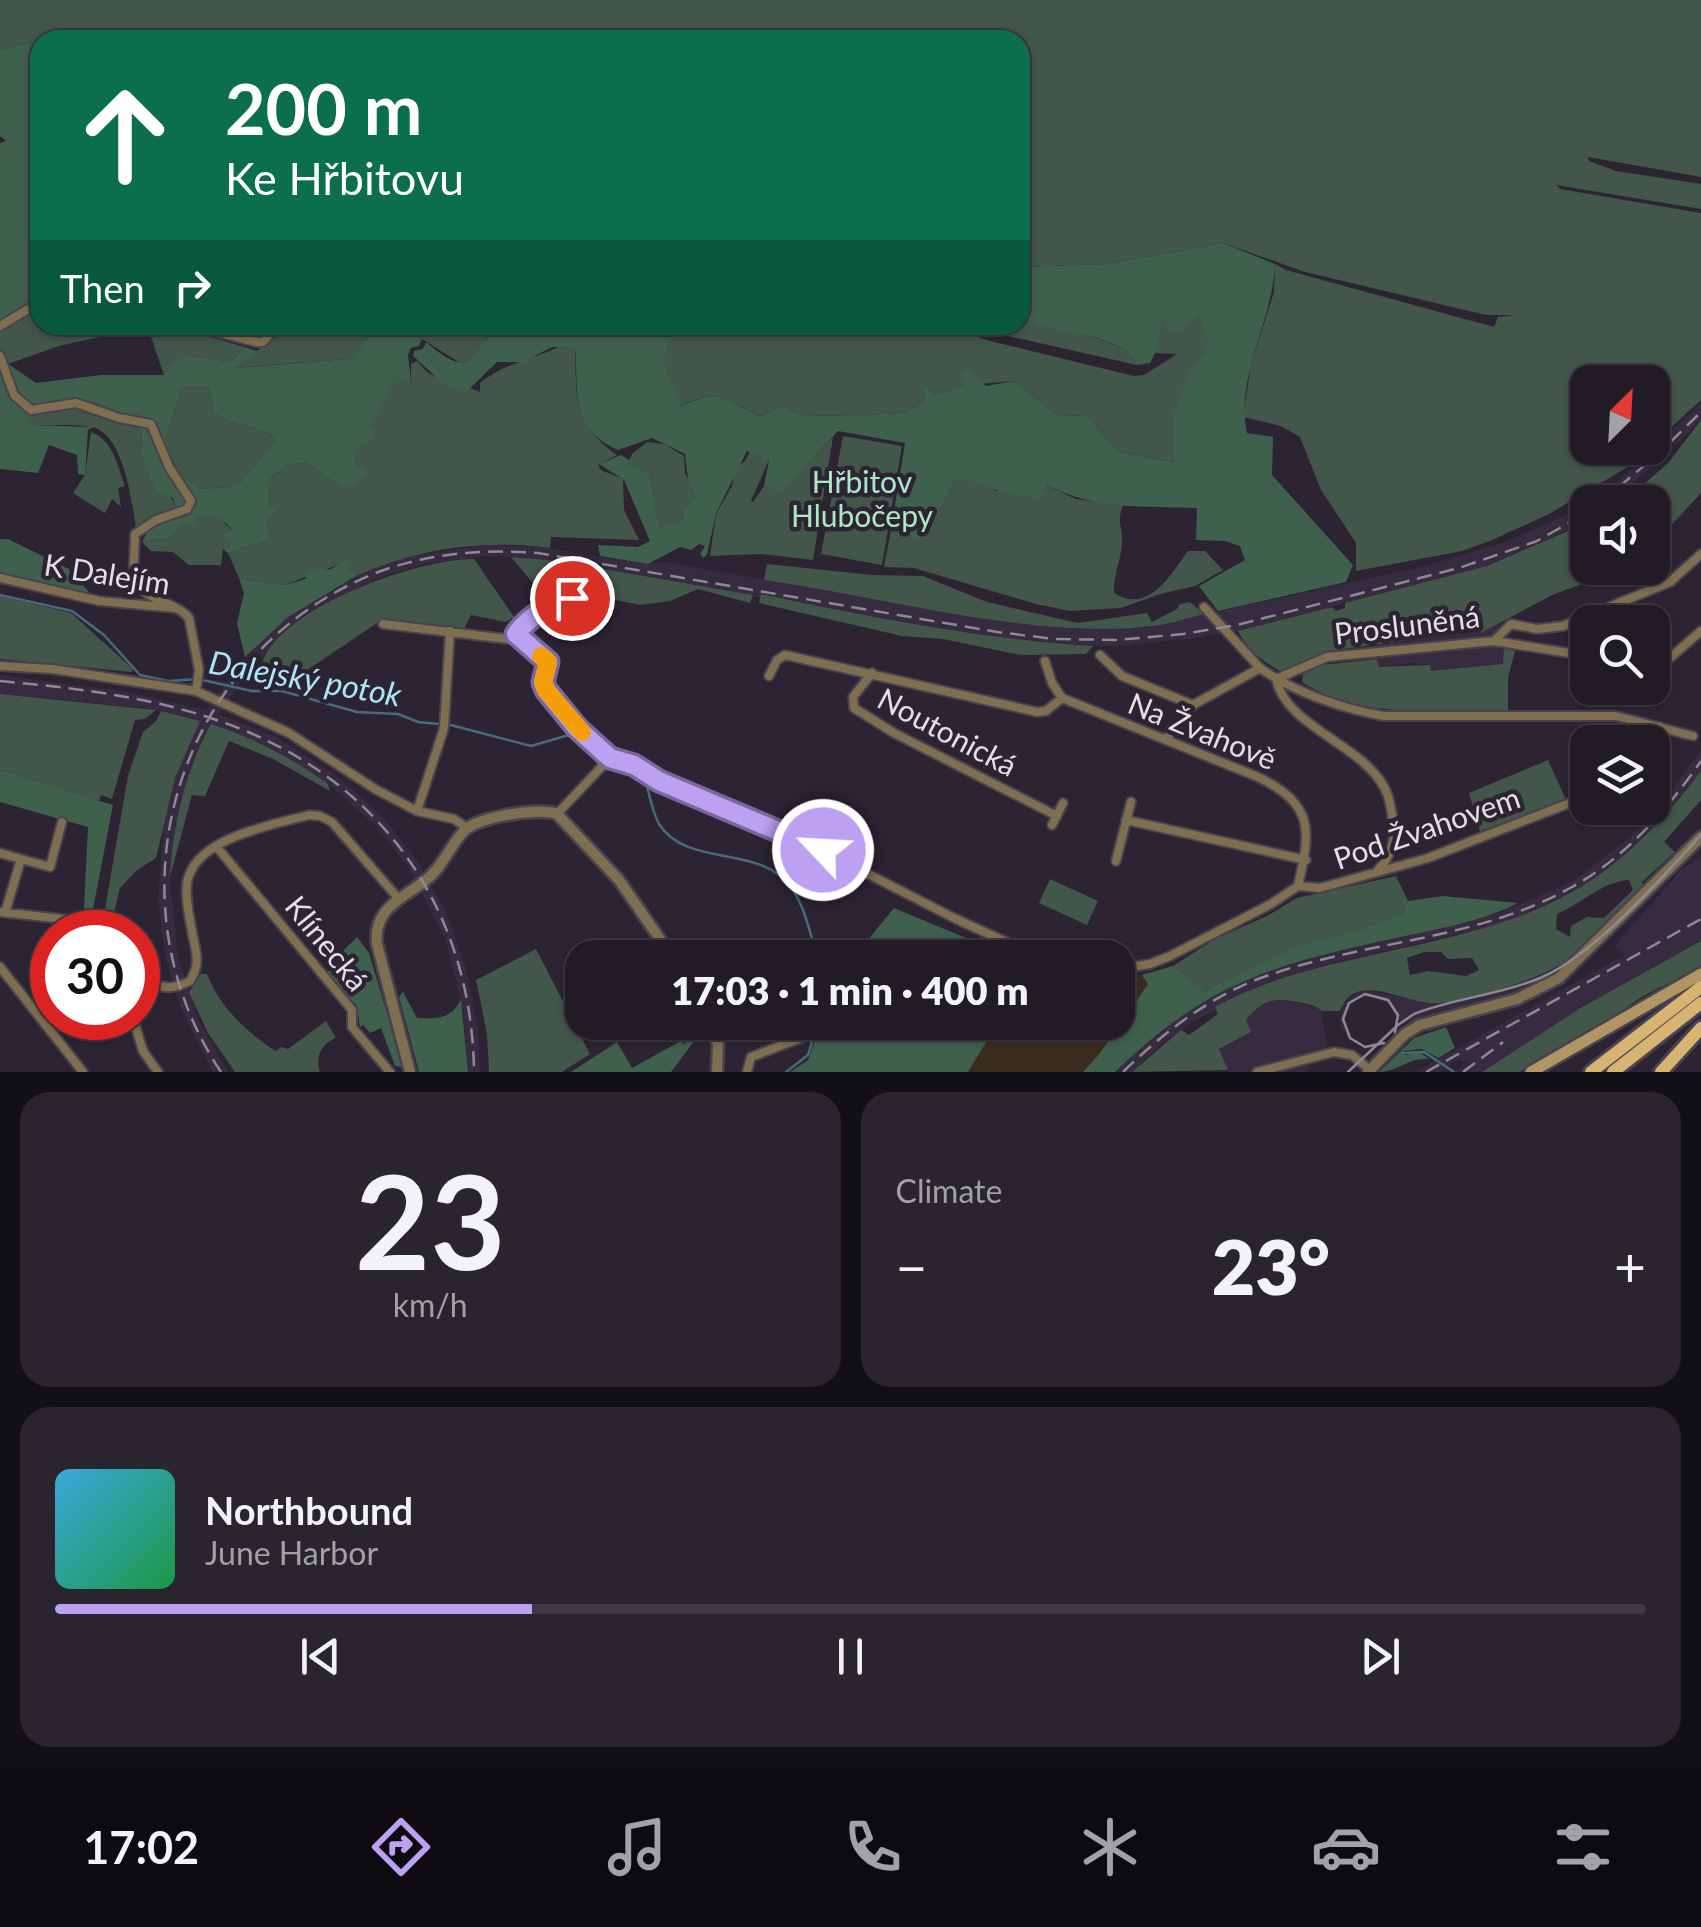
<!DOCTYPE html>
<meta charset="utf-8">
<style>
body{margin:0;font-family:Lato,sans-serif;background:#29242e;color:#f1f3f6;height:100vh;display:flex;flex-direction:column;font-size:38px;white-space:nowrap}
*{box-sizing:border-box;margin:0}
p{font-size:32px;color:#a2a1a7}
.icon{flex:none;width:55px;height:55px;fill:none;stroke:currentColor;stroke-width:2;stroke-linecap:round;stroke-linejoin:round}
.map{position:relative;height:1072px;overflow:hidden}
.details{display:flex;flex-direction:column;gap:20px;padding:20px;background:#120f15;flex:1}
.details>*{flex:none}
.top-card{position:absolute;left:30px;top:30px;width:1000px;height:305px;border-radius:30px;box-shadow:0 2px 8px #0004,0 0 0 2px #3e3943;background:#0b6e4f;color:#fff;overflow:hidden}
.needle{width:65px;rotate:24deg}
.buttons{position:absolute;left:1570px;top:365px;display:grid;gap:20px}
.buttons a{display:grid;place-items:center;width:100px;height:100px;border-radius:20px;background:#211b26;box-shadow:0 2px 8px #0004,0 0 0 2px #3e3943;font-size:50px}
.speed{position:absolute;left:30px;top:910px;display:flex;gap:20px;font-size:50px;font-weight:700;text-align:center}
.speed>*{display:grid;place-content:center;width:130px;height:130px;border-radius:50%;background:#211b26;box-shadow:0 2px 8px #0004,0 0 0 2px #3e3943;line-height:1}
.speed .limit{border:15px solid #d22;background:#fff;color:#111}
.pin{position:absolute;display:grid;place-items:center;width:85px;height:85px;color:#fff;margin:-42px;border:5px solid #fff;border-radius:50%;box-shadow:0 2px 10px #0007}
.me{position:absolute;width:110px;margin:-55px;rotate:295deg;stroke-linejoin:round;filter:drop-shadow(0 0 8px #0008)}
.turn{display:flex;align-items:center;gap:35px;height:210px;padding:0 30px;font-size:45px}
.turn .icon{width:130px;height:130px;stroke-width:2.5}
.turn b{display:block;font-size:70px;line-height:85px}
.then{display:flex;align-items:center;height:95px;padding:0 30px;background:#0003;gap:20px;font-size:38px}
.big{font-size:75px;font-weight:800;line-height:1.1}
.details .card{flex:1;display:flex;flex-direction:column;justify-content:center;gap:15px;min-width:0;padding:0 35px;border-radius:30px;background:#29242e}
.details .dial{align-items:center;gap:0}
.dial b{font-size:130px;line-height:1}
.song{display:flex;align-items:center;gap:30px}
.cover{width:120px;height:120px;border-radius:15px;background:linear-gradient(135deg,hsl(200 70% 55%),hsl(140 70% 35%))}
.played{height:10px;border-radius:5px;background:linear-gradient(90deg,#bca0f2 30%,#3e3943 30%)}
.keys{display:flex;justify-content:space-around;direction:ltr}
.heat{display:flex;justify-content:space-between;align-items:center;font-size:55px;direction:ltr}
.details .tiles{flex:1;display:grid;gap:20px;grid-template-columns:1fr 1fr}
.card:last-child{grid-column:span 2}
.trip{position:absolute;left:565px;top:940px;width:570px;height:100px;border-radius:30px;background:#211b26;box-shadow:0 2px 8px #0004,0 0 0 2px #3e3943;font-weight:800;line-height:100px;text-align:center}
.tab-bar{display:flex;height:160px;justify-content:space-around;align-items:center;background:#0d0b0f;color:#a2a1a7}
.tab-bar .icon{width:70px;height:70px}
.tab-bar .selected{color:#bca0f2}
.tab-bar b{font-size:45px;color:#f1f3f6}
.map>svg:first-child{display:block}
.built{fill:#362b3f}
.education{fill:#3a2d1f}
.green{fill:#43564a;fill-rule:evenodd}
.forest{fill:#3f604c;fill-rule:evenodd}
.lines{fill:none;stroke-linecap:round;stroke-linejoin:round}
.stream{stroke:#446c79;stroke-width:2.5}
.minor-casing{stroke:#494250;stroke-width:12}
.tertiary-casing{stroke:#494250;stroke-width:15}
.secondary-casing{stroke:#494250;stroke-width:16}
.primary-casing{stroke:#494250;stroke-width:18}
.minor{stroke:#7f6e4f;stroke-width:8}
.tertiary{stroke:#7f6e4f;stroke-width:10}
.secondary{stroke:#b19663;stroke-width:11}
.primary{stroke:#d8b472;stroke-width:12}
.tram{stroke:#8f8995;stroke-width:2.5}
.rail{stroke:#8f8995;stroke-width:2.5;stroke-dasharray:15 8;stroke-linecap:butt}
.route-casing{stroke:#7a689d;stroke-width:25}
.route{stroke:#bca0f2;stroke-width:18}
.slow{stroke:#f59e0b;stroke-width:18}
.labels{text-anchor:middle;stroke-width:9;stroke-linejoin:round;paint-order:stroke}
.park-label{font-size:30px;fill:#ace8c4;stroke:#2c2433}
.street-label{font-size:30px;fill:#e3dee7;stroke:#2c2433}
.water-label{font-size:32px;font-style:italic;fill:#ace6f9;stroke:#2c2433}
</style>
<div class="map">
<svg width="1701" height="1072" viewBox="0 0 1701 1072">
<rect width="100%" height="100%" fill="#2c2433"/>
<!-- built -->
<path class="built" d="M1701 403V420L1658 462 1610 502H1588L1587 518 1539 546 1461 574 1238 631 1189 639 1113 646 1021 642 522 557 486 556 429 563 379 578 345 594 313 614 278 641 254 665 218 714 274 736 336 775 383 817 417 860 448 916 467 971 478 1032 480 1072H468L463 1009 445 938 408 867 375 825 328 784 269 747 212 724 193 762 180 803 170 877 178 958 199 1020 228 1072H213L180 1006 166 960 158 903 164 820 175 778 199 721 148 708 0 694V675L126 692 206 710 255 646 288 617 322 593 375 567 408 556 486 545 539 547 648 564 662 562 1013 621 1074 628H1144L1429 565 1505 542 1559 518 1616 483Z
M1510 619 1503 664 1430 671V665L1411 663 1378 667 1377 645 1418 639 1420 625 1480 622 1482 632Z
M1701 750V771L1654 829 1610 869 1577 892 1502 924 1325 965 1256 987 1191 1023 1161 1044 1132 1072H1115L1153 1035 1184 1013 1251 976 1322 954 1499 913 1571 882 1629 838 1671 791Z
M1701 855V941L1582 1007 1482 1072H1455L1468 1061H1457L1438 1072H1415L1624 955 1614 946 1680 871Z
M1569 960 1542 981 1512 995 1429 1015 1409 1025 1395 1016 1387 1003 1369 997 1357 999 1348 1008 1345 1019 1348 1029 1344 1032 1339 1024 1344 1003 1359 991H1371L1425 1003 1557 967Z
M1274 998 1316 1006 1322 1011 1328 1058 1308 1064V1072H1228L1219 1049 1250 1032 1246 1020 1257 1006Z"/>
<!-- education -->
<path class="education" d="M1142 975 1148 984 1100 1053 1083 1072H968L998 1023 1118 1022V976Z"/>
<!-- green -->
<path class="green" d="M0 0H1701V177L1588 157 1589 161 1616 171 1701 184V209L1556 185 1560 189 1701 213V400L1653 444 1652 382H1588V448H1649L1636 462 1549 514 1492 540 1462 551 1356 571V543L1321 490 1300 437 1281 426 1243 417 1251 364 1274 292 1275 264 1286 270 1494 327 1498 317 1515 315H1486L1305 272 1223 243 1105 264 1020 267V40H40V45L23 43 0 50Z
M40 306V325H132V330L59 346 8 364 0 352V331Z
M1162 314 1198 315 1210 345C1178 391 1172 406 1176 462L1119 452 1087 416 1057 415 1014 381 966 385 935 395 928 387 922 390 925 401 902 413 866 415 801 416 783 406 759 416C724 397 719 388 680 406 667 366 652 360 684 325H942L990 341 1134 376 1144 375 1177 354 1154 353Z
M1023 321 1096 338 1128 350 1137 365 959 325H1020Z
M147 325H170L245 347 231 362 196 356 164 375Z
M315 325V332L338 331V325H384V329L360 358 233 368 291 326Z
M400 325H507L489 335 474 359 460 363Z
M559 347 575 348C577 400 572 422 617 455L598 465 601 470 623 479 624 510 639 540 551 537 550 548C484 539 418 548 356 576L355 571 346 574 340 564 284 585 239 578 228 553 271 540 266 523 276 507H269L270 478 288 465 306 462 340 487 369 473 354 463 358 445 395 375 411 381V364L417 361 427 372 465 392 470 388 480 392V383C503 364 532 359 559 347Z
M182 386H209L213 413 231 422 269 433 275 441 237 486 202 489 178 473 166 437Z
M72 409 115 422 139 425 142 437 141 454 177 507 136 528C132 503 124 437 95 428 76 423 51 426 32 425L24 414Z
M1701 420V493L1653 545 1652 502H1615L1620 499 1624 502 1669 462Z
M91 432C113 440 118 466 125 486L118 488 121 507 112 499 105 513 73 493 85 475Z
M843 436 902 446 882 565 821 554Z
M833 437 813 560 761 554 710 556 716 514 732 486 736 467 745 461 750 452 778 439 751 501 753 502 764 486 781 492Z
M647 442 664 444 684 456 685 473 695 496 683 511 682 520 660 531 649 472 627 465 632 454Z
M967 479 985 483 995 491 1046 485 1076 499 1123 505C1117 522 1121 521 1122 537 1123 556 1113 574 1114 593 1149 615 1171 574 1188 551H1205L1223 570 1195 586 1160 594 1121 608 1070 611 1036 604 914 568 884 567 891 530 917 538 947 498 953 482Z
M201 515 218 517 234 532 224 536 230 538V546L223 549 221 565H189L173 552 151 551 142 542 170 538 177 524Z
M1587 523 1588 568H1626L1552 595 1481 633 1479 622 1421 625 1418 639 1327 651 1280 671C1261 660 1248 651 1238 631L1332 607 1336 611 1345 608V603L1487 566Z
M511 557 558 561 753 595 750 603 698 589 670 601 640 605 577 592 555 595 532 582Z
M474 559 514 617 506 622 471 615 464 629 380 621 294 679 277 677 261 667C274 609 419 558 474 559Z
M767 564 872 575 923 576 987 602 1078 623 1147 613 1152 622 1177 609 1180 604 1190 602 1204 614C1185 619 1164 626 1144 627 1026 638 883 597 764 580Z
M761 594C871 617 980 639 1093 646L1086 654 1021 655 943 639 902 636 759 603Z
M0 596 71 613 133 669 132 672 0 659Z
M1504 649 1515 651 1508 678V710C1438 708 1363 722 1302 682L1303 674 1321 665 1377 659 1379 667 1430 665 1431 671 1503 664Z
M0 694 156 710 145 719 135 720 112 799 101 795 99 801 0 770Z
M161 711 200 721 175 778 156 858 136 871 120 888 111 925 103 920 128 776 143 732 156 721Z
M211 724C254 738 292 758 328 784L330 791 273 759 229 741 205 796 192 795 170 877C173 823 185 772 211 724Z
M1548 760 1567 802 1480 831 1469 793Z
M1701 771V800L1664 842 1675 852 1641 883 1644 884 1569 960C1540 978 1463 1006 1430 1003 1408 1002 1383 987 1361 991 1350 993 1344 1001 1340 1011H1322C1314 1004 1308 1004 1298 1002 1273 997 1262 1000 1246 1020L1251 1032 1219 1049 1228 1070 1132 1072 1181 1030 1189 1035 1218 1014 1215 1007C1267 978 1323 966 1381 953 1533 920 1603 900 1701 771ZM1629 880 1633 890 1604 918 1587 917 1571 926 1570 937 1556 929 1557 914C1583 903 1601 882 1629 880ZM1424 952H1441L1448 959 1472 958 1479 970 1466 976 1428 971 1410 975 1407 958Z
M1396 876 1408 901 1404 913 1203 991 1173 966 1215 939 1267 916 1297 898Z
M1050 879 1098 901 1087 925 1039 903Z
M1701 941V965C1676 983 1641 992 1620 1014L1520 1072H1482L1582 1007Z
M536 949 590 1054 562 1072H489L487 1034 476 980Z
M201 974H207C221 1009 245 1030 275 1051L282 1047 288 1049 326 1021 336 1038C321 1044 315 1057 320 1072H235L208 1033 189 992Z"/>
<!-- forest -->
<path class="forest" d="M23 43 40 45V298L0 330V143L6 141 0 136V50Z
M1223 243 1275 264C1273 321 1235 376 1247 433L1273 437 1272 475 1353 565 1346 582 1218 611 1199 586 1245 560 1240 546 1225 541 1196 540 1197 508C1146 506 1093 510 1047 485L1040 498C1027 496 1012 495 999 491 980 486 977 476 953 482L947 498 917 539 891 530 905 443 838 431 781 493 764 486 769 460 747 451 716 513 707 555 703 558 700 554 705 546 699 544 691 550 680 547 648 564 600 556 598 545 638 547 650 541 624 480 599 464 621 455 629 460 628 465 649 472 660 530 682 520 683 511 695 496 688 480 685 454 652 438 618 450C569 428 579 393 575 348L552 347 523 362H497L465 393 445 385 413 356 414 351 423 349 426 342C483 391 467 338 507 325H684C653 359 666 366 681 406 720 388 723 397 759 416L783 406 801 416 866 415 902 413 925 401 922 389 928 387 935 395 965 385 959 373 967 367 986 386 1014 381 1057 415 1087 416 1119 452 1175 462 1173 417 1186 379 1209 345 1198 315 1179 331 1172 330 1162 317 1158 347 1150 363 1137 365 1128 350 1097 338 1020 322V267L1105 264Z
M384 325H400L422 339 419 346 411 348 408 355 411 381 395 376 370 427 374 429V438L358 446 354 463 370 473 350 486 340 487 306 462 288 465 270 478 269 507H278L266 523 271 540 228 553 223 549 230 546V539L222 536 233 531C224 519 211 512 195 518L197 527 182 522 170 538 142 542 150 527 169 516 166 511 176 506 173 498 157 492 141 454 142 437 139 425 115 422 72 409 25 414 32 425 93 427 88 430 85 475 78 474 77 455 49 445 38 473 0 469V352L8 364 36 383 101 375H164L175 360 196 356 231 362 245 347 257 351 235 368 359 358C361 340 368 335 384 330ZM182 386H209L213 413 231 422 269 433 275 441 237 486 202 489 178 473 166 437Z
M0 539H8L69 569 93 597 0 574Z
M345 560 352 561 347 573 355 571 356 576 288 617 245 657 237 623 244 593 239 578 284 585 305 579 309 571 331 569Z
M0 770 113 805 92 914 85 912 84 907 88 827 0 802Z
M1443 896 1518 903C1477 924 1430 930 1386 940 1267 966 1204 986 1115 1072H1083L1100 1053 1148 984 1142 975 1173 966 1204 991 1298 947 1357 931 1404 913 1408 901Z
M894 908 966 938 950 957H854Z
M357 937 369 953 403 1067 395 1066 381 1028 370 1033 363 1025 360 1027 357 1006 326 973 344 958 341 953Z
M403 992 417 1018C437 1019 451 1019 461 1000L468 1072H419L399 997Z
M821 1023V1022L998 1023 968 1072H790L808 1060Z
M1446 1027 1455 1048 1438 1058 1422 1049 1403 1051 1404 1055 1420 1053 1430 1059C1408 1057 1399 1072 1379 1072L1414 1038Z
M704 1028 671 1072H571L617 1042 632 1068 681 1041 685 1045 684 1040 694 1037Z"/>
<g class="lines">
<!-- stream -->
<path class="stream" d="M0 595 72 611 104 635 140 675 168 681 198 679 252 691H282L357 712 398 714 418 722 439 724
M447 724 531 746 579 732
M587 733H593L616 755
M645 779C649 793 652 811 659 824 687 868 757 844 789 885 805 904 810 935 818 958
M1403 1053 1424 1052 1454 1072
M786 1072 808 1055 818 1022"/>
<!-- minor casing -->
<g class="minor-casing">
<path id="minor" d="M189 325 256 342H263L269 335
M0 326 40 302
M0 356 14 395 31 410 76 403 119 418 151 424 169 467 191 501 187 509 156 520 135 534C135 547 133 562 134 575 138 601 175 600 189 618L199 670 196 691
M0 578 99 601 175 608
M1204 607 1260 668
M383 624 507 639 557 602 581 596 607 602
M517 635 548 662 543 681 546 690 577 728 610 758 634 765 659 781 823 851 956 919 1041 958
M1494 641 1511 624 1537 629 1563 626 1670 582 1701 554
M1100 655 1122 676 1193 705
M1045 661 1052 683 1062 698 1258 777C1316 805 1310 832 1298 886
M1652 662 1671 657 1701 631
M0 666 52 669 196 691 289 733 375 789 417 811 454 819 467 828
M872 673 853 697 854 708 894 733 1057 816
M769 676 777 660 785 655 1037 712 1046 711 1062 698
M1276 679 1327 657 1494 641 1588 656
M1276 679C1286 727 1364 745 1385 789 1390 798 1391 810 1393 820 1396 840 1392 855 1378 870
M1166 739 1193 705 1260 668C1294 692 1343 709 1384 716H1616L1693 736
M1646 742 1660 727
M417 811 444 728 450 631
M557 814 610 758
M1126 820 1306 860
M1052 825 1063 803
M216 846 352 1010V1027L390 1072
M0 853 21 859 5 913
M21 859 50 867 62 822
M1116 861 1131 802
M0 912 89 922 106 932
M0 967 83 1072
M138 968C153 987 167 993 190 981 200 966 197 954 193 937 190 920 185 900 187 883 194 838 272 825 309 815L320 816 332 822 398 898
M1118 969 1150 964 1170 956 1271 904 1298 886 1320 888 1428 858 1588 796
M138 998 152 983
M133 1018 143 1051 158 1072
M747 1072 751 1057 806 1036
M1257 1072 1334 1052 1352 1055 1370 1070"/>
</g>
<!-- tertiary casing -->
<g class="tertiary-casing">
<path id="tertiary" d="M708 1022 718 1044 717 1072
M410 1072 377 944C373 908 402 899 426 880 443 867 450 845 465 830 479 817 539 807 557 814L619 880 673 958
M1368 1072 1405 1034 1420 1025 1517 999 1559 978 1701 837"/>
</g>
<!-- secondary casing -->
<g class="secondary-casing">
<path id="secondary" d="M1531 1072 1701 974"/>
</g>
<!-- primary casing -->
<g class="primary-casing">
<path id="primary" d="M1591 1072 1701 987
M1613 1072 1701 1003
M1661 1072 1701 1028"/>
</g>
<!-- minor -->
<use href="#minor" class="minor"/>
<!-- tertiary -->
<use href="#tertiary" class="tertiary"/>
<!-- secondary -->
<use href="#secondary" class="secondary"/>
<!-- primary -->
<use href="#primary" class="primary"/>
<!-- tram -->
<path class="tram" d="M1384 1043 1365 1047 1350 1038 1343 1019 1349 1003 1365 994 1388 1000 1398 1015 1395 1032
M1348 1072 1398 1025 1414 1014C1454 998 1500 995 1540 978 1593 956 1662 878 1701 835"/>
<!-- rail -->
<path class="rail" d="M1601 502 1658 454 1701 412
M0 681C75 688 154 697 225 723 379 778 472 908 474 1072
M221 1072C103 895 177 655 373 574 427 553 482 549 538 553L997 632 1055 639 1118 640 1183 634 1237 625 1459 568 1537 541 1588 512
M1123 1072C1161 1035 1204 1001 1253 981 1357 940 1473 943 1572 887 1625 858 1667 810 1701 761
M1426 1072 1701 919
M1463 1072 1503 1042"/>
</g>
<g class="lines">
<!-- route casing -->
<g class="route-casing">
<path id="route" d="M572 598C551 604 529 616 516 634L548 662 543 682 546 690 577 728 610 758 634 765 659 781 823 850"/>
</g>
<!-- route -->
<use href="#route" class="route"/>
<!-- slow -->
<path class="slow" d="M541 656 548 662 543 682 546 690 582 732"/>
</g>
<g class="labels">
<!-- park labels -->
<g class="park-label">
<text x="862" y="493">Hřbitov<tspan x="862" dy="34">Hlubočepy</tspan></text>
</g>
<!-- street labels -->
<g class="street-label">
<text transform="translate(107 575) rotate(9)" y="10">K Dalejím</text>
<text transform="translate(1407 626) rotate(-7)" y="10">Prosluněná</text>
<text transform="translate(1202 732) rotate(22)" y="10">Na Žvahově</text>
<text transform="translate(947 733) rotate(28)" y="10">Noutonická</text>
<text transform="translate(1427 829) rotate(-19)" y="10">Pod Žvahovem</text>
<text transform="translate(326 944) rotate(51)" y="10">Klínecká</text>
</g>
<!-- water labels -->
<g class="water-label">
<text transform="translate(305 679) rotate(10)" y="11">Dalejský potok</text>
</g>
</g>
</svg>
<div class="buttons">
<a><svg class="needle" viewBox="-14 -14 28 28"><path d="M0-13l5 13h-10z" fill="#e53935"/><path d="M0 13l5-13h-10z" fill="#a2a1a7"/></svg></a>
<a><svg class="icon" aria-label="sound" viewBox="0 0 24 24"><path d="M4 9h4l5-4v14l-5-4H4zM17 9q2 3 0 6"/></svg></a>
<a><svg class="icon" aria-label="search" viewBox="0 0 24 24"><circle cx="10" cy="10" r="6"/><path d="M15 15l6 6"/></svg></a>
<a><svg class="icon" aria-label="layers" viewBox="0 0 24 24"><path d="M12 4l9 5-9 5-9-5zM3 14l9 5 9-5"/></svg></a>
</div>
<div class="speed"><div class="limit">30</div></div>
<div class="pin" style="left:572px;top:598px;background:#d93025"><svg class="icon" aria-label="arrive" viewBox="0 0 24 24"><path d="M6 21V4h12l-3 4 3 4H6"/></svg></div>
<svg class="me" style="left:823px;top:850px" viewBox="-20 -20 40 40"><circle r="17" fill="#bca0f2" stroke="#fff" stroke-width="3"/><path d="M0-11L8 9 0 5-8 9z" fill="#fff"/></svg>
<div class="trip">17:03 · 1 min · 400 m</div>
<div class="top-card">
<div class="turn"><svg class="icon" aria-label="ahead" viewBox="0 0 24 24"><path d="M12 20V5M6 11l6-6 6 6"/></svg><div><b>200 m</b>Ke Hřbitovu</div></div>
<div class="then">Then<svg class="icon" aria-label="right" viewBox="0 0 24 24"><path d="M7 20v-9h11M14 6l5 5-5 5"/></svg></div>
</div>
</div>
<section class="details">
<div class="tiles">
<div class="card dial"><b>23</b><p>km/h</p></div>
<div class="card"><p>Climate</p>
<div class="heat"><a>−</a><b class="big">23°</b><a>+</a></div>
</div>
<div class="card">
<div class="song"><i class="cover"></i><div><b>Northbound</b><p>June Harbor</p></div></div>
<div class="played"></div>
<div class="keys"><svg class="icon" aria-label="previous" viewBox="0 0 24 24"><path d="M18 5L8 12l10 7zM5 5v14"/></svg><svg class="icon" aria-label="pause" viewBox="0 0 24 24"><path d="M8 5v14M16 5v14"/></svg><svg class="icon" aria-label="next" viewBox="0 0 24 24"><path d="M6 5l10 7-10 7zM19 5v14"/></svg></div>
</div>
</div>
</section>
<nav class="tab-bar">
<b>17:02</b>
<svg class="icon selected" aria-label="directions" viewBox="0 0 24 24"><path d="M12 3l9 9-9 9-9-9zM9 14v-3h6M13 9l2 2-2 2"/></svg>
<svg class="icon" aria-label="music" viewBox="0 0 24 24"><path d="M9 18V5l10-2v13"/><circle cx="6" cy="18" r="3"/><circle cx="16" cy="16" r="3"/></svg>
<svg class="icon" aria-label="phone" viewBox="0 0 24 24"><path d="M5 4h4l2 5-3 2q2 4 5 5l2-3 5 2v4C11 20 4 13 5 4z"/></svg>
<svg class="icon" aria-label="climate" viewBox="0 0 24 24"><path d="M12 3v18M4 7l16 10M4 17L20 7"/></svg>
<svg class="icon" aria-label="car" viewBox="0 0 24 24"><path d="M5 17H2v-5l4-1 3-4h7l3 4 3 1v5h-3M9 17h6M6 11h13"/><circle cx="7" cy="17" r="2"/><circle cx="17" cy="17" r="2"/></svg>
<svg class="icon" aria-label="filters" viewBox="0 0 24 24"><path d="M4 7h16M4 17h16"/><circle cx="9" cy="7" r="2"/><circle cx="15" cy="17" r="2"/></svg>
</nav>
